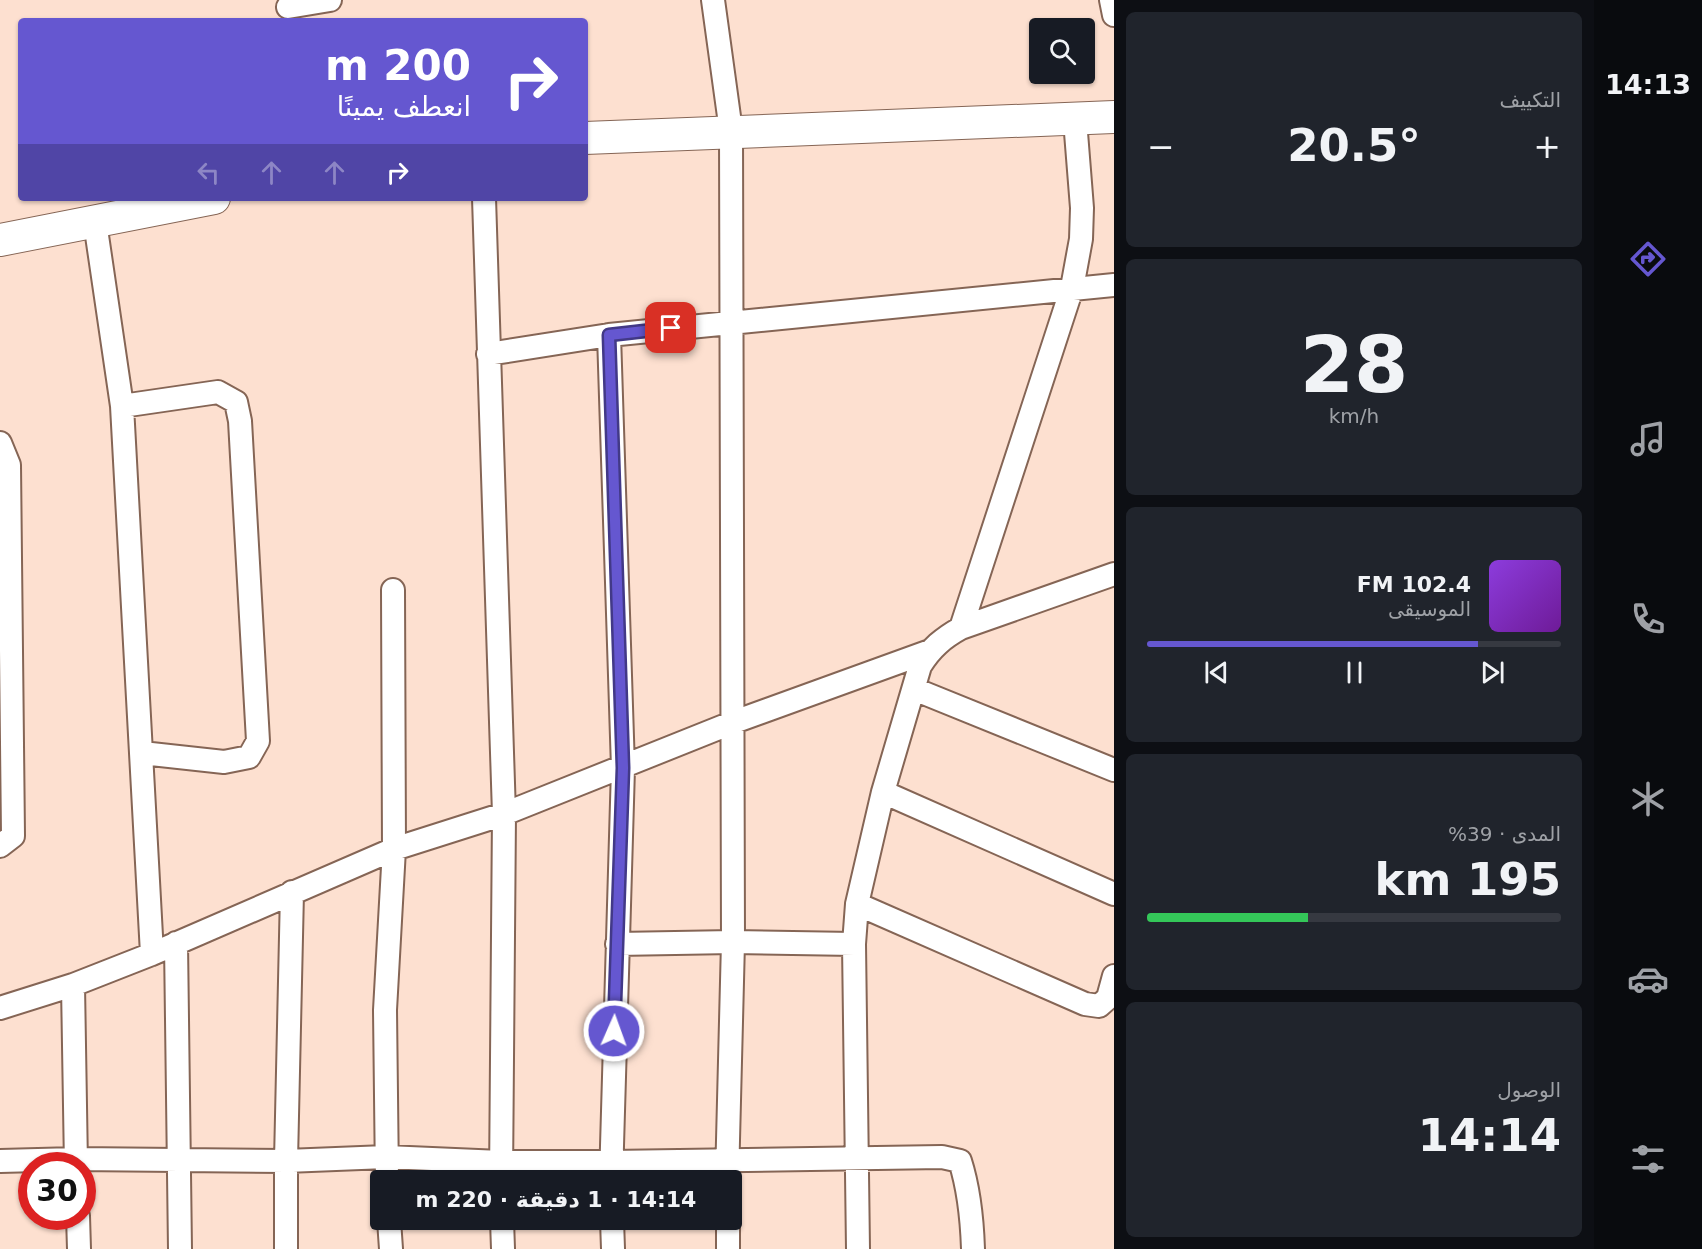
<!DOCTYPE html>
<html lang="ar">
<meta charset="utf-8">
<style>
body{margin:0;font-family:"DejaVu Sans","Noto Naskh Arabic",sans-serif;background:#20242c;color:#f1f3f6;direction:rtl;height:100vh;display:flex;flex-direction:column;font-size:22px;white-space:nowrap}
*{box-sizing:border-box;margin:0}
p{font-size:20px;color:#9ea1a6}
.icon{flex:none;width:33px;height:33px;fill:none;stroke:currentColor;stroke-width:2;stroke-linecap:round;stroke-linejoin:round}
.map{position:relative;flex:1;overflow:hidden;direction:ltr}
.details{display:flex;flex-direction:column;gap:12px;padding:12px;background:#0d0f14;width:480px}
.details>*{flex:none}
.top-card{position:absolute;left:18px;top:18px;width:570px;height:183px;border-radius:6px;box-shadow:0 2px 4px #0004;direction:rtl;background:#6557d0;color:#fff;overflow:hidden}
.buttons{position:absolute;left:1029px;top:18px;display:grid;gap:12px}
.buttons a{display:grid;place-items:center;width:66px;height:66px;border-radius:6px;background:#171b24;box-shadow:0 2px 4px #0004;font-size:30px}
.speed{position:absolute;left:18px;top:1152px;display:flex;gap:12px;font-size:30px;font-weight:700;text-align:center}
.speed>*{display:grid;place-content:center;width:78px;height:78px;border-radius:50%;background:#171b24;box-shadow:0 2px 4px #0004;line-height:1}
.speed .limit{border:9px solid #d22;background:#fff;color:#111}
.pin{position:absolute;display:grid;place-items:center;width:51px;height:51px;color:#fff;margin:-26px;border-radius:12px;box-shadow:0 3px 9px #0006}
.me{position:absolute;width:66px;margin:-33px;rotate:2deg;stroke-linejoin:round;filter:drop-shadow(0 0 4px #0008)}
.turn{display:flex;align-items:center;gap:21px;height:126px;padding:0 18px;font-size:27px}
.turn .icon{width:78px;height:78px;stroke-width:2.5}
.turn b{display:block;font-size:42px;line-height:51px}
.lanes{display:flex;align-items:center;height:57px;padding:0 18px;background:#0003;justify-content:center;gap:30px;direction:ltr}
.lanes .off{opacity:.35}
.big{font-size:45px;font-weight:800;line-height:1.1}
.details .widget{flex:1;display:flex;flex-direction:column;justify-content:center;gap:9px;min-width:0;padding:0 21px;border-radius:9px;background:#20242c}
.details .dial{align-items:center;gap:0}
.dial b{font-size:78px;line-height:1}
.song{display:flex;align-items:center;gap:18px}
.cover{width:72px;height:72px;border-radius:9px;background:linear-gradient(135deg,hsl(270 70% 55%),hsl(280 70% 35%))}
.played{height:6px;border-radius:3px;background:linear-gradient(90deg,#6557d0 80%,#363941 80%)}
.keys{display:flex;justify-content:space-around;direction:ltr}
.heat{display:flex;justify-content:space-between;align-items:center;font-size:33px;direction:ltr}
.charge{height:9px;border-radius:4px;background:linear-gradient(90deg,#34c759 39%,#363941 0)}
.trip{position:absolute;left:370px;top:1170px;width:372px;height:60px;border-radius:6px;background:#171b24;box-shadow:0 2px 4px #0004;font-weight:800;line-height:60px;text-align:center;direction:rtl}
main{display:flex;flex:1;min-height:0}
.tab-bar{display:flex;flex-direction:column;width:108px;justify-content:space-around;align-items:center;background:#090b0e;color:#9ea1a6}
.tab-bar .icon{width:42px;height:42px}
.tab-bar .current{color:#6557d0}
.tab-bar b{font-size:27px;color:#f1f3f6}
.map>svg:first-child{display:block}
.lines{fill:none;stroke-linecap:round;stroke-linejoin:round}
.street-casing{stroke:#856555;stroke-width:26}
.secondary-casing{stroke:#856555;stroke-width:34}
.street{stroke:#fff;stroke-width:22}
.secondary{stroke:#fff;stroke-width:32}
.route-casing{stroke:#423987;stroke-width:15}
.route{stroke:#6557d0;stroke-width:10}
</style>
<main>
<nav class="tab-bar">
<b>14:13</b>
<svg class="icon current" aria-label="directions" viewBox="0 0 24 24"><path d="M12 3l9 9-9 9-9-9zM9 14v-3h6M13 9l2 2-2 2"/></svg>
<svg class="icon" aria-label="music" viewBox="0 0 24 24"><path d="M9 18V5l10-2v13"/><circle cx="6" cy="18" r="3"/><circle cx="16" cy="16" r="3"/></svg>
<svg class="icon" aria-label="phone" viewBox="0 0 24 24"><path d="M5 4h4l2 5-3 2q2 4 5 5l2-3 5 2v4C11 20 4 13 5 4z"/></svg>
<svg class="icon" aria-label="climate" viewBox="0 0 24 24"><path d="M12 3v18M4 7l16 10M4 17L20 7"/></svg>
<svg class="icon" aria-label="car" viewBox="0 0 24 24"><path d="M5 17H2v-5l4-1 3-4h7l3 4 3 1v5h-3M9 17h6M6 11h13"/><circle cx="7" cy="17" r="2"/><circle cx="17" cy="17" r="2"/></svg>
<svg class="icon" aria-label="filters" viewBox="0 0 24 24"><path d="M4 7h16M4 17h16"/><circle cx="9" cy="7" r="2"/><circle cx="15" cy="17" r="2"/></svg>
</nav>
<section class="details">
<div class="widget"><p>التكييف</p>
<div class="heat"><a>−</a><b class="big">20.5°</b><a>+</a></div>
</div>
<div class="widget dial"><b>28</b><p>km/h</p></div>
<div class="widget">
<div class="song"><i class="cover"></i><div><b>102.4 FM</b><p>الموسيقى</p></div></div>
<div class="played"></div>
<div class="keys"><svg class="icon" aria-label="previous" viewBox="0 0 24 24"><path d="M18 5L8 12l10 7zM5 5v14"/></svg><svg class="icon" aria-label="pause" viewBox="0 0 24 24"><path d="M8 5v14M16 5v14"/></svg><svg class="icon" aria-label="next" viewBox="0 0 24 24"><path d="M6 5l10 7-10 7zM19 5v14"/></svg></div>
</div>
<div class="widget"><p>المدى · 39%</p><b class="big">195 km</b><div class="charge"></div></div>
<div class="widget"><p>الوصول</p><b class="big">14:14</b></div>
</section>
<div class="map">
<svg width="1114" height="1249" viewBox="0 0 1114 1249">
<rect width="100%" height="100%" fill="#fde0d0"/>
<g class="lines">
<!-- street casing -->
<g class="street-casing">
<path id="street" d="M713 0 731 131 733 942 727 1180
M1111 0 1114 15
M288 7 330 0
M484 198 504 814 501 1180
M95 222 122 406 152 954
M609 335 623 768 611 1180
M488 354 609 335 1114 285
M122 406 218 392 236 402 240 421 258 741 249 757 224 762 142 753
M0 443 9 465 13 836 0 846
M961 628 1072 288 1081 239 1082 208 1075 120
M914 689 1114 770
M883 792 1114 894
M857 904 1085 1004 1099 1006 1108 998 1114 976
M176 943 180 1249
M617 944 733 942 854 944
M73 985 76 1166
M0 1008 73 985 152 954 394 849 504 814 734 722 930 651
M0 1161 76 1159 286 1161 386 1157 501 1162H610L942 1157 960 1161C969 1189 972 1219 973 1249
M387 1180 385 1010 394 849 393 590
M78 1216 79 1249
M389 1220 391 1249
M502 1220 503 1249
M612 1220 613 1249
M728 1220V1249
M286 1249V1161L292 892
M858 1249 854 944 857 904 883 792 920 666C931 648 943 638 961 628L1114 574"/>
</g>
<!-- secondary casing -->
<g class="secondary-casing">
<path id="secondary" d="M585 138 1114 117
M0 240 214 198"/>
</g>
<!-- street -->
<use href="#street" class="street"/>
<!-- secondary -->
<use href="#secondary" class="secondary"/>
</g>
<g class="lines">
<!-- route casing -->
<g class="route-casing">
<path id="route" d="M614 1031 623 768 609 335 671 328"/>
</g>
<!-- route -->
<use href="#route" class="route"/>
</g>
</svg>
<div class="buttons">
<a><svg class="icon" aria-label="search" viewBox="0 0 24 24"><circle cx="10" cy="10" r="6"/><path d="M15 15l6 6"/></svg></a>
</div>
<div class="speed"><div class="limit">30</div></div>
<div class="pin" style="left:671px;top:328px;background:#d93025"><svg class="icon" aria-label="arrive" viewBox="0 0 24 24"><path d="M6 21V4h12l-3 4 3 4H6"/></svg></div>
<svg class="me" style="left:614px;top:1031px" viewBox="-20 -20 40 40"><circle r="17" fill="#6557d0" stroke="#fff" stroke-width="3"/><path d="M0-11L8 9 0 5-8 9z" fill="#fff"/></svg>
<div class="trip">14:14 · 1 دقيقة · 220 m</div>
<div class="top-card">
<div class="turn"><svg class="icon" aria-label="right" viewBox="0 0 24 24"><path d="M7 20v-9h11M14 6l5 5-5 5"/></svg><div><b>200 m</b>انعطف يمينًا</div></div>
<div class="lanes"><svg class="icon off" aria-label="left" viewBox="0 0 24 24"><path d="M17 20v-9H6M10 6l-5 5 5 5"/></svg><svg class="icon off" aria-label="ahead" viewBox="0 0 24 24"><path d="M12 20V5M6 11l6-6 6 6"/></svg><svg class="icon off" aria-label="ahead" viewBox="0 0 24 24"><path d="M12 20V5M6 11l6-6 6 6"/></svg><svg class="icon" aria-label="right" viewBox="0 0 24 24"><path d="M7 20v-9h11M14 6l5 5-5 5"/></svg></div>
</div>
</div>
</main>
